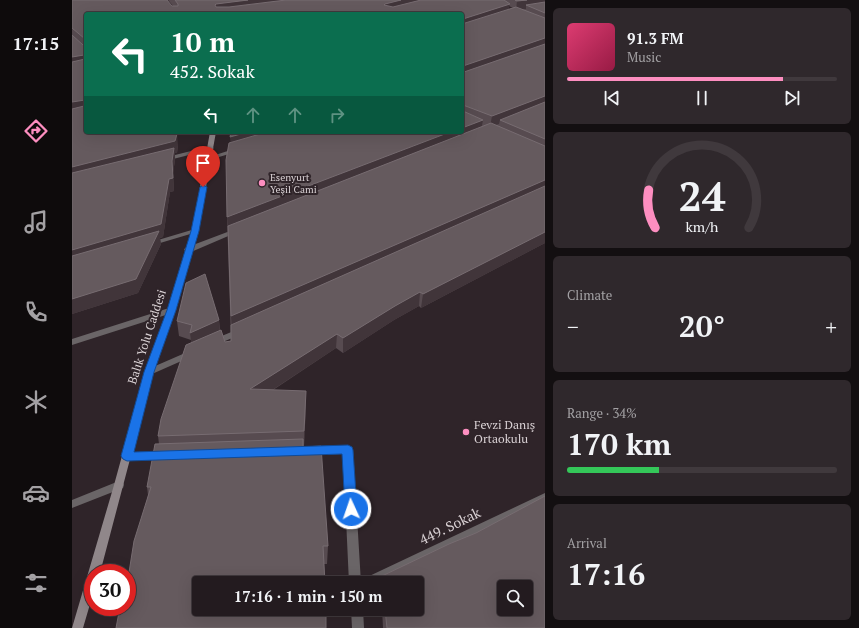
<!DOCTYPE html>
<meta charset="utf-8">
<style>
body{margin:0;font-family:"PT Serif",serif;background:#2f282c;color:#f1f3f6;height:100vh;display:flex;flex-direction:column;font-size:15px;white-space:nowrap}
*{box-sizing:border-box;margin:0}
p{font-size:13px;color:#a3a1a4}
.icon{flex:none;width:22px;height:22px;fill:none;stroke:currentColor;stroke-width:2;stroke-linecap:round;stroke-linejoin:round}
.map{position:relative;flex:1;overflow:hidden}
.sheet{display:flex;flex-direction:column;gap:8px;padding:8px;background:#130f11;width:314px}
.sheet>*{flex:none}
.hud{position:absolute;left:12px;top:12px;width:380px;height:122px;border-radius:4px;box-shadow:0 4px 16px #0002,0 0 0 1px #40393d;background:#0b6e4f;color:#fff;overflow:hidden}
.buttons{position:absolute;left:425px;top:580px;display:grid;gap:8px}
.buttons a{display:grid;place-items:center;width:36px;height:36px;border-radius:4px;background:#231b1f;box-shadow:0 4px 16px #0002,0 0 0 1px #40393d;font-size:20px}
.speed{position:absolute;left:12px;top:564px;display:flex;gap:8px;font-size:20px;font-weight:700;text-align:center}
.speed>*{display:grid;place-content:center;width:52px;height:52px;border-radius:50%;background:#231b1f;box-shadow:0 4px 16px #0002,0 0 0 1px #40393d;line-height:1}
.speed .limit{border:6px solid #d22;background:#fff;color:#111}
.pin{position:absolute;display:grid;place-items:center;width:34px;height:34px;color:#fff;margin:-41px -17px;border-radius:50% 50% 50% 0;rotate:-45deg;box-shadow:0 0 4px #0007}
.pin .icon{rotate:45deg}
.me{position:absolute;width:44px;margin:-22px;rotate:357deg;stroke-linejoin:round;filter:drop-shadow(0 0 3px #0008)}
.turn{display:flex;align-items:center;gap:14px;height:84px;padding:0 20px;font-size:18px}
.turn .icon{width:52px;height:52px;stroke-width:2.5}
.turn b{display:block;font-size:28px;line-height:34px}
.lanes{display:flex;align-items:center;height:38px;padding:0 20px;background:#0003;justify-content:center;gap:20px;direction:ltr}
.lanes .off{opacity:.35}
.big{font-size:30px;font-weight:700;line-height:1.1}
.sheet .tile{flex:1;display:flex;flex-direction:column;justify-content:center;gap:6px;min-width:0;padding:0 14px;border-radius:6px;background:#2f282c}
.sheet .dial{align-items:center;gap:0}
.dial svg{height:104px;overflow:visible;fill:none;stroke:#40393d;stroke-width:7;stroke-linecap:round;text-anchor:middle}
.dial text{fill:#f1f3f6;stroke:none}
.song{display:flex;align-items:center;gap:12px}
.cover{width:48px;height:48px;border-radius:6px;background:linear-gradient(135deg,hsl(340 70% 55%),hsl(340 70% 35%))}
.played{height:4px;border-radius:2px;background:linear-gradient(90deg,#fd8ec0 80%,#40393d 80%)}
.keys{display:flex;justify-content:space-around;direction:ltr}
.heat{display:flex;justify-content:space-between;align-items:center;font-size:22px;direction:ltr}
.charge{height:6px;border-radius:3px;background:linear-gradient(90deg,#34c759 34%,#40393d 0)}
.trip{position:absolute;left:120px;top:576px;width:232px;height:40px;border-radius:4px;background:#231b1f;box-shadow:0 4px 16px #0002,0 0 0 1px #40393d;font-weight:700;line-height:40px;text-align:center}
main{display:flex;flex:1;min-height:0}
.tab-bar{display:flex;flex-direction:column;width:72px;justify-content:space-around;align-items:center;background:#0e0b0c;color:#a3a1a4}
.tab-bar .icon{width:28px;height:28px}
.tab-bar .on{color:#fd8ec0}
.tab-bar b{font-size:18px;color:#f1f3f6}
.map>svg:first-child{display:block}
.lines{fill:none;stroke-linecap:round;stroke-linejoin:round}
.street{fill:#6a6567;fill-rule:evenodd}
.secondary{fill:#90878a;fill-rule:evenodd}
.wall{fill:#574b50;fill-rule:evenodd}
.shaded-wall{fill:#41353a}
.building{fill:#655a5e;stroke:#776c71;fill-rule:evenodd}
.route{fill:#1a73e8;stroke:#114b97}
.poi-dot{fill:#fd8ec0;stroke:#2f2429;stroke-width:1.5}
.labels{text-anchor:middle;stroke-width:4;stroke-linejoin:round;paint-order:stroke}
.far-poi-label{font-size:10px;fill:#dad2d5;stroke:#2f2429;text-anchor:start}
.street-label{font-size:12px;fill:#dad2d5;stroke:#2f2429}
.poi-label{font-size:12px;fill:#dad2d5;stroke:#2f2429;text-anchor:start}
.near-street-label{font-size:14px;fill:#dad2d5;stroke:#2f2429}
</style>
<main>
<nav class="tab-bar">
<b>17:15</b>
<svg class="icon on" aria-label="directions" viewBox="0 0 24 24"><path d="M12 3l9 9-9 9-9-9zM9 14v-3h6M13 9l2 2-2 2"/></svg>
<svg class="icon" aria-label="music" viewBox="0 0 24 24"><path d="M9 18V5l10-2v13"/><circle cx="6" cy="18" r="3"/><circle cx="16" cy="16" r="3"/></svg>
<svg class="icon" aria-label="phone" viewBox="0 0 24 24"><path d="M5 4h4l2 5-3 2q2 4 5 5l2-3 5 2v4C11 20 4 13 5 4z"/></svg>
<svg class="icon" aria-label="climate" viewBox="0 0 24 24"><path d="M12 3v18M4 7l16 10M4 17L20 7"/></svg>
<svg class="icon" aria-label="car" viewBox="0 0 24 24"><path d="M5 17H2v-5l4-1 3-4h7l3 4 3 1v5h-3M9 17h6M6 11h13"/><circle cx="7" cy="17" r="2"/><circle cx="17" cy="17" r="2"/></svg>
<svg class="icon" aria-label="filters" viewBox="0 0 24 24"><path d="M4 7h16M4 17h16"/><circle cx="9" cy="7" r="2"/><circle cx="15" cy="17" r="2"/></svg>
</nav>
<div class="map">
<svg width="473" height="628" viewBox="0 0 473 628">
<rect width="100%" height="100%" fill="#2f2429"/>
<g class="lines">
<!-- street -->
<path class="street" d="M139 146 142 148 141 149 93 161 90 159 91 158Z
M165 148 168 150 167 151 137 160 134 158Z
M166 228 168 229 169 230 168 231 119 252H116L112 250 113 248Z
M123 229 126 231 125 232 78 246 74 244 76 243Z
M97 308H100L104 310 103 312 0 345V339Z
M169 328 173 331 172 333 146 344 143 345 139 342 140 340Z
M120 350 123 351 124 353 123 355 80 374H74L73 372 74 370Z
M276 446 279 447 281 450 289 583H277L271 454 240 455 237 454 235 451 237 448 240 447Z
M92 451 95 452 97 455 95 458 92 459 55 461 51 460 50 457 51 454 55 453Z
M47 481 51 482 52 485 51 488 0 508V500Z
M473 493V502L306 583H289L291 579Z
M279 609H291L292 628H280Z"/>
<!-- secondary -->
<path class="secondary" d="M138 132H144L126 231 104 310 81 372 28 573H21V594L11 628H0L42 485 73 372 96 310 120 231Z"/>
</g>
<!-- wall -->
<path class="wall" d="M0 0 101 6 96 0H473V243L349 308 347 306 322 320 271 353 264 348 201 390 234 405 232 446 231 447 256 546 255 564H252L55 607 76 495 75 487 87 444 86 436 119 343V340L107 336 105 321 147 320 148 330 153 342 159 341 155 217 390 132 14 14 106 145 105 153H103V160L101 173 102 191 98 192 91 237 88 238 89 244 66 293 0 314ZM437 6 441 8 437 9Z
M404 533 473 628H311L310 609H345V583H309L310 576Z"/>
<!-- shaded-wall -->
<path class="shaded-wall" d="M176 0H249L145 13 143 5 144 4Z
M329 0H366L313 13 312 5 313 4Z
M455 0H473V6L454 5V9L444 10 445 1Z
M438 4 436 12 390 28 391 19Z
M473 38V45L390 76 391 66Z
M12 55 14 65 0 68V57Z
M473 96V106L428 120 427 124 418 127 420 116Z
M13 100 14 105 0 113V102Z
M411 120 409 131 156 229 155 217 378 132H390V128Z
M176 132H214L159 149 158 137Z
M105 134 106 145 105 153H103V160L101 173 102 191 98 192 91 237 88 238 89 244 66 293 0 314V167Z
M473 180V192L160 330 159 316Z
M473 232V243L349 308 351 294Z
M348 292 347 306 322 320 271 353V338L323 306Z
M147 320 148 335 120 348 118 333Z
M265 334 264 348 179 404 178 389Z
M234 391V405L232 446V431Z"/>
<!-- building -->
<path class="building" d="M0 0H95L100 6H106V4L103 0H176L144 4 143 5 144 7H157L214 0H329L313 4 312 5 321 7 349 0H432L438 4 391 19 390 24 444 7 473 18V38L391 66 390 69V14H14V132H104L105 134 103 141 0 167V109L12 106 13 100 0 102V62L13 59 14 56 12 55 0 57V35L11 45H13V39L0 28Z
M443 0H455L445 1Z
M473 2V13L454 5Z
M473 44V96L420 116 391 105V111L411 120 390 128V71L392 72Z
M473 102V139L428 120Z
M419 123 473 146V180L159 316 156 226Z
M159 132H176L158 137Z
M195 132H378L155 217 154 160 157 143Z
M102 148 100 161 101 178 97 179 89 224 0 250V173Z
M473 186V232L351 294 348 292 323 306 271 338 265 334 178 389 234 391 232 431 86 436 89 419 114 345 149 330 153 342 159 341V325Z
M87 231 64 279 0 299V256Z
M133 274 147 320 118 333 120 325 105 321 114 283Z
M231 439V447L249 446 256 546H251L253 583H127V609H254V628H44L48 607H55V585L62 541 79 487H75L83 444Z
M473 496V628H315L313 609H345V583H311L310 576 377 544 404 533ZM432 587H454V609H432Z"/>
<!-- route -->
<path class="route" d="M131 185 135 187 127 231 104 310 82 372 62 452 276 445 280 447 281 450 285 509 283 512 279 514 275 512 273 509 270 454 55 461 51 459 49 456 72 372 95 310 119 231 128 187Z"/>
<!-- markers -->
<g class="poi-dot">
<circle cx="190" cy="183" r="4"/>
<circle cx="394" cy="432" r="4"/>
</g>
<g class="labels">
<!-- far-poi labels -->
<g class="far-poi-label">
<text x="198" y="181">Esenyurt<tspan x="198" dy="12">Yeşil Cami</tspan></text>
</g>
<!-- street labels -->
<g class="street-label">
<text transform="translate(75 337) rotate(-72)" y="4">Balık Yolu Caddesi</text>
</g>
<!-- poi labels -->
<g class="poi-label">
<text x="402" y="429">Fevzi Danış<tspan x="402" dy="14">Ortaokulu</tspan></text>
</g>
<!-- near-street labels -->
<g class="near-street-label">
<text transform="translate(378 526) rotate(-26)" y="5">449. Sokak</text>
</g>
</g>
</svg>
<div class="buttons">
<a><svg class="icon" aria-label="search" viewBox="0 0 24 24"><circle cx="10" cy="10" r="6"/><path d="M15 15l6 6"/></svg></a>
</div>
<div class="speed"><div class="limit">30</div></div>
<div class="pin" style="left:131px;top:187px;background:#d93025"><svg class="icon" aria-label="arrive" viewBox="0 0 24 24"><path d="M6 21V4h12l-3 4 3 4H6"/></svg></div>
<svg class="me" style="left:279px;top:509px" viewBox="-20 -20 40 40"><circle r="17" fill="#1a73e8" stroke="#fff" stroke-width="3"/><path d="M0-11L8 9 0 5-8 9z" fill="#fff"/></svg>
<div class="trip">17:16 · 1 min · 150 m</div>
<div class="hud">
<div class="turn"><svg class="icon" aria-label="left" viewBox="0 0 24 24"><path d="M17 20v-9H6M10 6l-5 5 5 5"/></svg><div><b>10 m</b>452. Sokak</div></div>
<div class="lanes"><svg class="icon" aria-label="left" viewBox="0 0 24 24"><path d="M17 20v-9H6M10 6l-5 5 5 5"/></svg><svg class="icon off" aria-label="ahead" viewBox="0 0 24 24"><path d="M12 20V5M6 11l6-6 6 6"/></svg><svg class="icon off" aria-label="ahead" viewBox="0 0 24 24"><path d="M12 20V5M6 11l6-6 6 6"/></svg><svg class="icon off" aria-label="right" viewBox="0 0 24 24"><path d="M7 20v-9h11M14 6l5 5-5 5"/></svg></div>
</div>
</div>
<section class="sheet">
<div class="tile">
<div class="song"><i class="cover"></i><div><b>91.3 FM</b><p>Music</p></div></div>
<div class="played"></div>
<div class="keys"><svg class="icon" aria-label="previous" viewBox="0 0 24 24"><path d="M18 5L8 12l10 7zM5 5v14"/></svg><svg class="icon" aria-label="pause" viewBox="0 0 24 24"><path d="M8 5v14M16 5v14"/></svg><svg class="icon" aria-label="next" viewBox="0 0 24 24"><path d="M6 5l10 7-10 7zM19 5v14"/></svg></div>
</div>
<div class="tile dial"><svg viewBox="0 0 100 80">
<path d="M14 69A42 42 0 1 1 86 69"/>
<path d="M14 69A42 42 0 0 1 9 40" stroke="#fd8ec0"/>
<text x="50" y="56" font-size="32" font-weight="700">24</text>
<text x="50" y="72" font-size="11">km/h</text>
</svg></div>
<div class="tile"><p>Climate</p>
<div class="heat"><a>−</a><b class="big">20°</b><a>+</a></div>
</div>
<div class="tile"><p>Range · 34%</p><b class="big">170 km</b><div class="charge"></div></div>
<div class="tile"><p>Arrival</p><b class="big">17:16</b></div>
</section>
</main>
